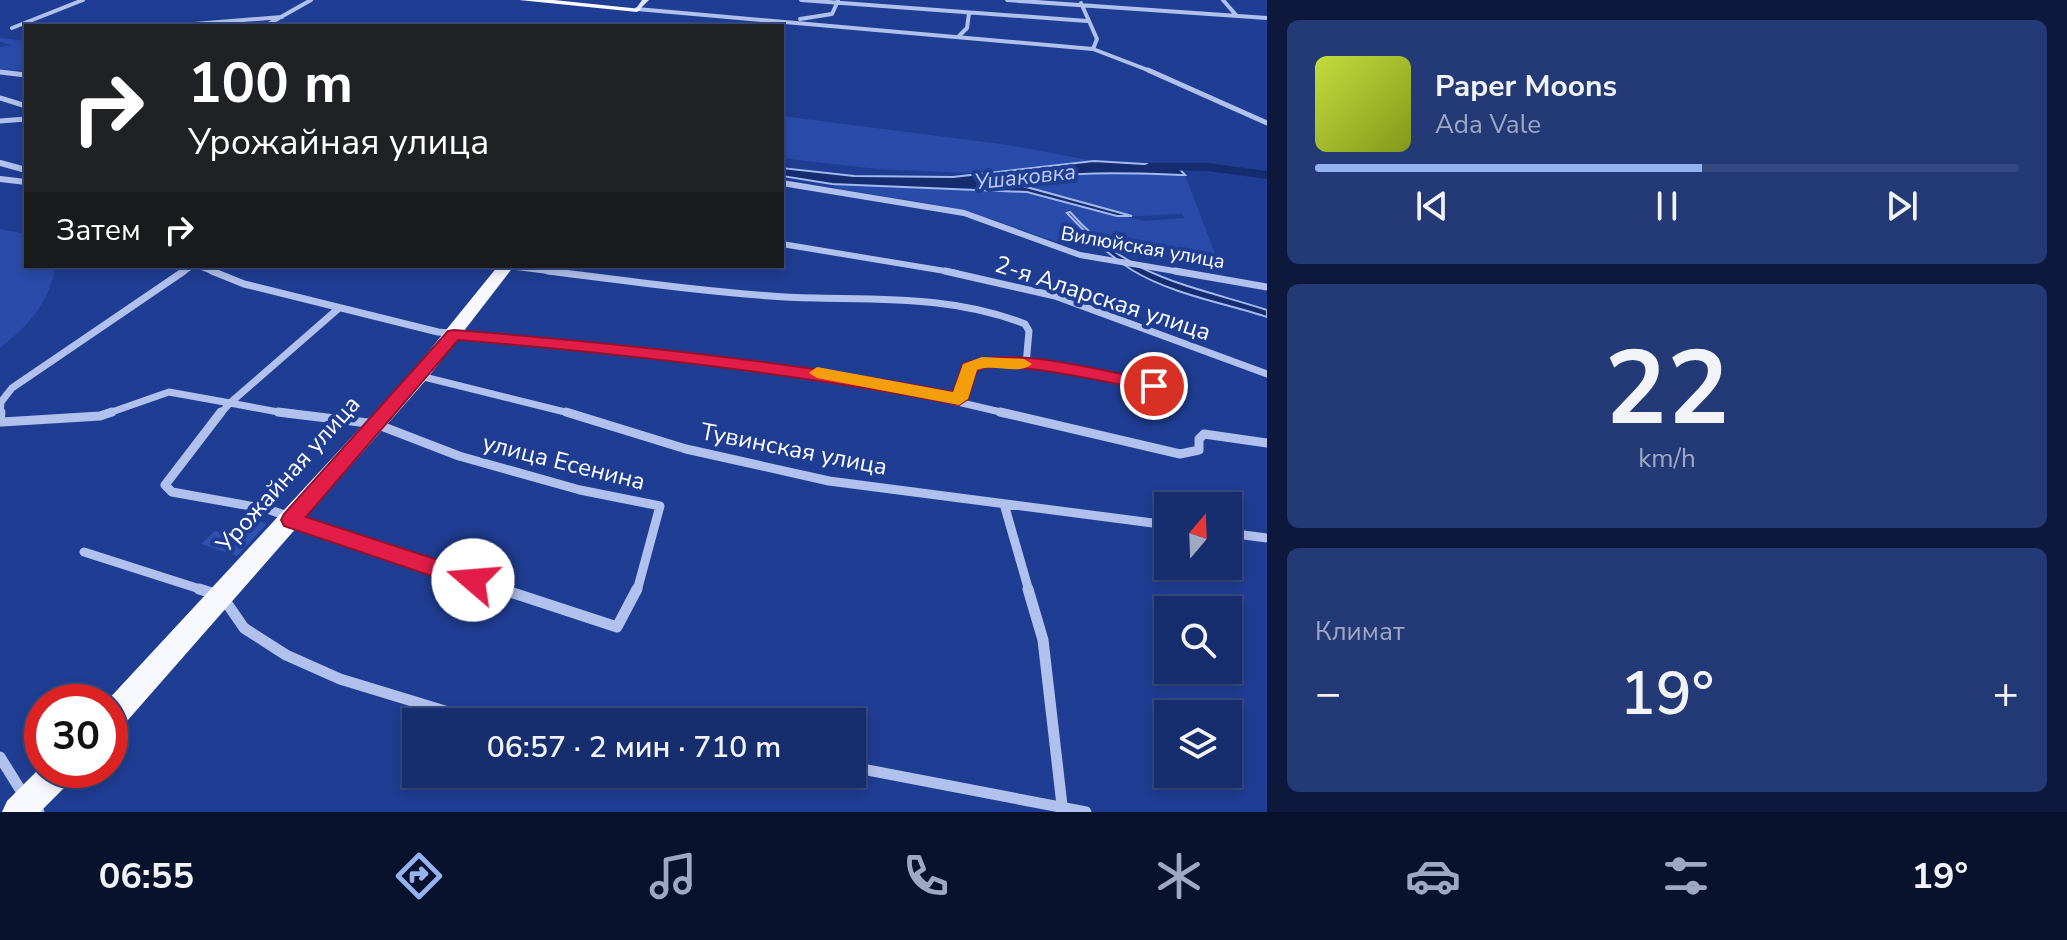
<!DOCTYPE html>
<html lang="ru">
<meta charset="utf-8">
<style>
body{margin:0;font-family:"Nunito Sans",sans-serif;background:#243a76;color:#f1f3f6;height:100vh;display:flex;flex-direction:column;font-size:30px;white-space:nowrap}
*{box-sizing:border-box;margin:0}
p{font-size:26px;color:#9ea8c2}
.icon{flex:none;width:44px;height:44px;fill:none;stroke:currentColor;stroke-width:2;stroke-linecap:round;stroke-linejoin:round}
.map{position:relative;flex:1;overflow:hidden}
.details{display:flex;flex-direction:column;gap:20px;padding:20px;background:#0d193c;width:800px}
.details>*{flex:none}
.guide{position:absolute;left:24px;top:24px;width:760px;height:244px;border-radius:0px;box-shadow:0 4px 12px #0003,0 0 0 2px #364a81;background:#202124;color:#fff;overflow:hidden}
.needle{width:52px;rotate:19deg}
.tools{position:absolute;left:1154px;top:492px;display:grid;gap:16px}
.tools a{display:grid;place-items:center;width:88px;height:88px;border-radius:0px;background:#172e6e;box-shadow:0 4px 12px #0003,0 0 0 2px #364a81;font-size:40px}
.speed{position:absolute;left:24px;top:684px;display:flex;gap:16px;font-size:40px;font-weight:700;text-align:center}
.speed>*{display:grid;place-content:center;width:104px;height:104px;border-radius:50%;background:#172e6e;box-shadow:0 4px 12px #0003,0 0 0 2px #364a81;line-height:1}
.speed .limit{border:12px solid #d22;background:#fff;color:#111}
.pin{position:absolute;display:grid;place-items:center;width:68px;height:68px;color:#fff;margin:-34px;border:4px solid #fff;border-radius:50%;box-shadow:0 2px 8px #0007}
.me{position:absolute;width:88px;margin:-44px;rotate:288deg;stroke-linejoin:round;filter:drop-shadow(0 0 6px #0008)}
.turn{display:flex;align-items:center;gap:28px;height:168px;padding:0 32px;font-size:36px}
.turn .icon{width:104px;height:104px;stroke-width:2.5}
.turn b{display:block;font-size:56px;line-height:68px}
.then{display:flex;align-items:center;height:76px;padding:0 32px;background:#0003;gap:16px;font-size:30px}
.big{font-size:60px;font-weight:600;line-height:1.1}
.details .widget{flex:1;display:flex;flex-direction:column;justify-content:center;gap:12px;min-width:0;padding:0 28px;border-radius:12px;background:#243a76}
.details .dial{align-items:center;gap:0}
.dial b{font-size:104px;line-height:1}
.song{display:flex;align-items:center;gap:24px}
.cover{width:96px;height:96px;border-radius:12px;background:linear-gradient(135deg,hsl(70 70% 55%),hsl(70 70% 35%))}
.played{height:8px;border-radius:4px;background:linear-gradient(90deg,#95b2f1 55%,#364a81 55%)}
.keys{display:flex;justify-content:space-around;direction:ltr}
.heat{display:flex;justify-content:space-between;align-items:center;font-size:44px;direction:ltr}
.trip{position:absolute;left:402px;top:708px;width:464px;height:80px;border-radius:0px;background:#172e6e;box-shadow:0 4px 12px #0003,0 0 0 2px #364a81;font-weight:600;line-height:80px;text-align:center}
.menu{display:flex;height:128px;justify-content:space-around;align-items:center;background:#09122c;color:#9ea8c2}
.menu .icon{width:56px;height:56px}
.menu .on{color:#95b2f1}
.menu b{font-size:36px;color:#f1f3f6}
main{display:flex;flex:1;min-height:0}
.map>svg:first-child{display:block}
.green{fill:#294caa}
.water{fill:#162c71;stroke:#a4baef;stroke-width:2}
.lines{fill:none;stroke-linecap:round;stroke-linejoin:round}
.river{fill:#162c71;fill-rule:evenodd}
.building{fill:#2f51af}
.street-far5{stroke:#b1c1ed;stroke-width:4}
.street-far4{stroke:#b1c1ed;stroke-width:5}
.street-far3{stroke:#b1c1ed;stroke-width:6}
.street-far2{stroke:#b1c1ed;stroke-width:7}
.street-far1{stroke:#b1c1ed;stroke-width:9}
.street{stroke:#b1c1ed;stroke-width:11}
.secondary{fill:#dde5fa;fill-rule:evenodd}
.primary{fill:#f8f9ff;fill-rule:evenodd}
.route{fill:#e11d48;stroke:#92132f;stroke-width:2}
.slow{fill:#f59e0b}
.labels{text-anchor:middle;stroke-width:8;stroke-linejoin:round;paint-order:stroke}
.far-street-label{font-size:20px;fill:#fff;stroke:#1f3d92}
.far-water-label{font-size:22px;font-style:italic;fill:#bdccf4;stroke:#1f3d92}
.street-label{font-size:24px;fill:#fff;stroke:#1f3d92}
</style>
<main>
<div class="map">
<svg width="1267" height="812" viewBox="0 0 1267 812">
<rect width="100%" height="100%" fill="#1f3d92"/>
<!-- green -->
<path class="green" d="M0 38 26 41V71L0 69V47L12 45 0 42Z
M782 116 1008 145 1094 161 967 173 877 169 790 159 782 158Z
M1115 172 1185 175 1218 261 1054 241 992 219 926 203 835 188 832 184 994 188 1027 192 1144 221 1185 218 1182 214 1132 216 1010 183Z
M0 229 26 234V266H54L55 270C47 305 28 326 0 348Z"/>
<!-- water -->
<path class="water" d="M1094 161 1177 166 1185 175C1128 173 1068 170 1012 183L1132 216H1117L1027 192 832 184 782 176V168L854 176 953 177Z
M1070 212C1128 278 1189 285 1267 310V317C1224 303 1171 294 1132 270 1108 255 1087 234 1067 213Z"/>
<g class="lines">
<!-- river -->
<path class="river" d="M1149 163H1208L1267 171V179L1208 171 1144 170 1142 167Z"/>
</g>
<!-- building -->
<path class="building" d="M256 520 267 524 237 556 201 544 215 531 238 538Z"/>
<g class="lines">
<!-- street-far5 -->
<path class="street-far5" d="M801 0 1087 21
M1007 0 1267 18
M1223 0 1236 15
M1081 3 1097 39 1093 49
M637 9 1093 49 1153 72
M800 19 832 14 838 1
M93 26H125
M169 26 282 17
M265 26 311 0
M12 28 83 0
M959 36 967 28 969 13"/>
<!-- street-far4 -->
<path class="street-far4" d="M1148 70 1267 123
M0 72 26 75
M0 98 26 106
M0 121 26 119"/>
<!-- street-far3 -->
<path class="street-far3" d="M0 163 26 170
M0 179 26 182
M782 183 964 213 1080 255 1186 273
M782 244 957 273
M199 266 217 273
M509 266 564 273
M181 273 192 266"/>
<!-- street-far2 -->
<path class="street-far2" d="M212 271 244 284 438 332 638 350 855 378 1009 414
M548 271C627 281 706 292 785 297 866 301 948 293 1025 324L1029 331 1026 364
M945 271 1055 296 1267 374
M1175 271 1267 287
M420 376 573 414
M959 399 969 367C1029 354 1095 375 1154 386
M230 403 289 414
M230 403 339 308
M0 414 1 402 12 388 184 271
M106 414 169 392 230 403
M220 414 230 403"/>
<!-- street-far1 -->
<path class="street-far1" d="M221 412 165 485 172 492 267 509 507 591
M278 412 376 424 459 456 580 490 660 506 637 591
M566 412 686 449 829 481 1168 525
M1000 412 1180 454 1199 450V439L1204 434 1267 443
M0 422 1 412
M2 422 100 416 112 412
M1004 504 1029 591
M1228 533 1267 538
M84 552 206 591"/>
<!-- street -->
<path class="street" d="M199 589 222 596 244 628 286 655 340 679 481 722
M501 589 617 627 637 589
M1028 589 1043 640 1062 805
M0 757 28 802 39 812
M852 767 1086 812"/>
<!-- secondary -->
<path class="secondary" d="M642 0H649L639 10H635Z"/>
<!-- primary -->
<path class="primary" d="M519 0H554L641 9 637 12Z
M498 266H514L426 380 120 729 110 733V702H106L412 372Z
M42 766V770H75L71 781 40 812H2L7 801Z"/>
</g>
<!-- route -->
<path class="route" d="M454 330C622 343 787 361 953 392L963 364C1011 344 1102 372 1154 380L1163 386 1154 391C1116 385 1008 358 977 370L968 399 959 405C793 373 627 354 458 340L306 517 481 574 484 580 481 587 473 590 284 526 281 520 284 514 448 331Z"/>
<!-- slow -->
<path class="slow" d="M982 357 1024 359 1032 364C1018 376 994 363 977 370L968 399 959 405 817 378 809 373 817 367 953 392 963 364Z"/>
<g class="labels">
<!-- far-street labels -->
<g class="far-street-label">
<text transform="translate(1143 247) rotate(10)" y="7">Вилюйская улица</text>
</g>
<!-- far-water labels -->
<g class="far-water-label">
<text transform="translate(1025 176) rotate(-6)" y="8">Ушаковка</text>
</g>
<!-- street labels -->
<g class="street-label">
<text transform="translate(1103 298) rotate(18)" y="8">2-я Аларская улица</text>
<text transform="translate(794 449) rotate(11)" y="8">Тувинская улица</text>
<text transform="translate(564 462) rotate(14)" y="8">улица Есенина</text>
<text transform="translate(288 474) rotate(-48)" y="8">Урожайная улица</text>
</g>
</g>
</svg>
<div class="tools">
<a><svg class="needle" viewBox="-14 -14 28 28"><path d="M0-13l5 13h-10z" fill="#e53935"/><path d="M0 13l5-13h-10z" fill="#9ea8c2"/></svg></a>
<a><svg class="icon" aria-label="search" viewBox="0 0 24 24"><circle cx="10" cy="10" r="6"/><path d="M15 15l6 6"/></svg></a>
<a><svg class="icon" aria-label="layers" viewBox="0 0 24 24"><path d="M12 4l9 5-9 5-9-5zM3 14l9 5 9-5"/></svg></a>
</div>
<div class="speed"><div class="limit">30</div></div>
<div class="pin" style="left:1154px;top:386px;background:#d93025"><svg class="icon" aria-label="arrive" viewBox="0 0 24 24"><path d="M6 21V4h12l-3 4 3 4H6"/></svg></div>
<svg class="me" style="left:473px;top:580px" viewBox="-20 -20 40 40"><circle r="19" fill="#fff"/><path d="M0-13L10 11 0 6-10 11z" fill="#e11d48"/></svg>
<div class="trip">06:57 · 2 мин · 710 m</div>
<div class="guide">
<div class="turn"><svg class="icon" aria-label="right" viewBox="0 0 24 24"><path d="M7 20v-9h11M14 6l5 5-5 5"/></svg><div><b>100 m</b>Урожайная улица</div></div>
<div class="then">Затем<svg class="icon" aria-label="right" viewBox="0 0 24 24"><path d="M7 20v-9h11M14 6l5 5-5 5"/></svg></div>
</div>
</div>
<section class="details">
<div class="widget">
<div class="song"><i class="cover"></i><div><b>Paper Moons</b><p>Ada Vale</p></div></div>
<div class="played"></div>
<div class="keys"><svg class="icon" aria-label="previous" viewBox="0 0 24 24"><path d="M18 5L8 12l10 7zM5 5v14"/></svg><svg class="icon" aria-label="pause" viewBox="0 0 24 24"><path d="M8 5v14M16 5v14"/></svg><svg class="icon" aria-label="next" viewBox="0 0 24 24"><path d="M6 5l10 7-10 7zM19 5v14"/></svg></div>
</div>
<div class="widget dial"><b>22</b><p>km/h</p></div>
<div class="widget"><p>Климат</p>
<div class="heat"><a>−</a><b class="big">19°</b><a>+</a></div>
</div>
</section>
</main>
<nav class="menu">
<b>06:55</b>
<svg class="icon on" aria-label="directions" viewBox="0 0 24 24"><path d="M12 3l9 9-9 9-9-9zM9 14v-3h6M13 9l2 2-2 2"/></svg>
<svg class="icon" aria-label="music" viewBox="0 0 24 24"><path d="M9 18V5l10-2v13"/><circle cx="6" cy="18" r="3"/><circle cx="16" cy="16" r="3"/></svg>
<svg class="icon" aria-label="phone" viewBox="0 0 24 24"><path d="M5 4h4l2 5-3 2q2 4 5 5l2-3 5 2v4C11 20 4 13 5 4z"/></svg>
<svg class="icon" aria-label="climate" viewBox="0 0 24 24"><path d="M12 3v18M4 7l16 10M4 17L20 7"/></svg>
<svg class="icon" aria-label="car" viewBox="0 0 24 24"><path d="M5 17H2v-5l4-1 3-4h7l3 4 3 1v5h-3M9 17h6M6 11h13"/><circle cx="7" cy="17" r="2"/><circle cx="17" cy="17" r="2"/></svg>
<svg class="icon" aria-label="filters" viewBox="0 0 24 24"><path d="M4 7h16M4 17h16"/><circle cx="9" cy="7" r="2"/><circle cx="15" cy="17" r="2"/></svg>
<b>19°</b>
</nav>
